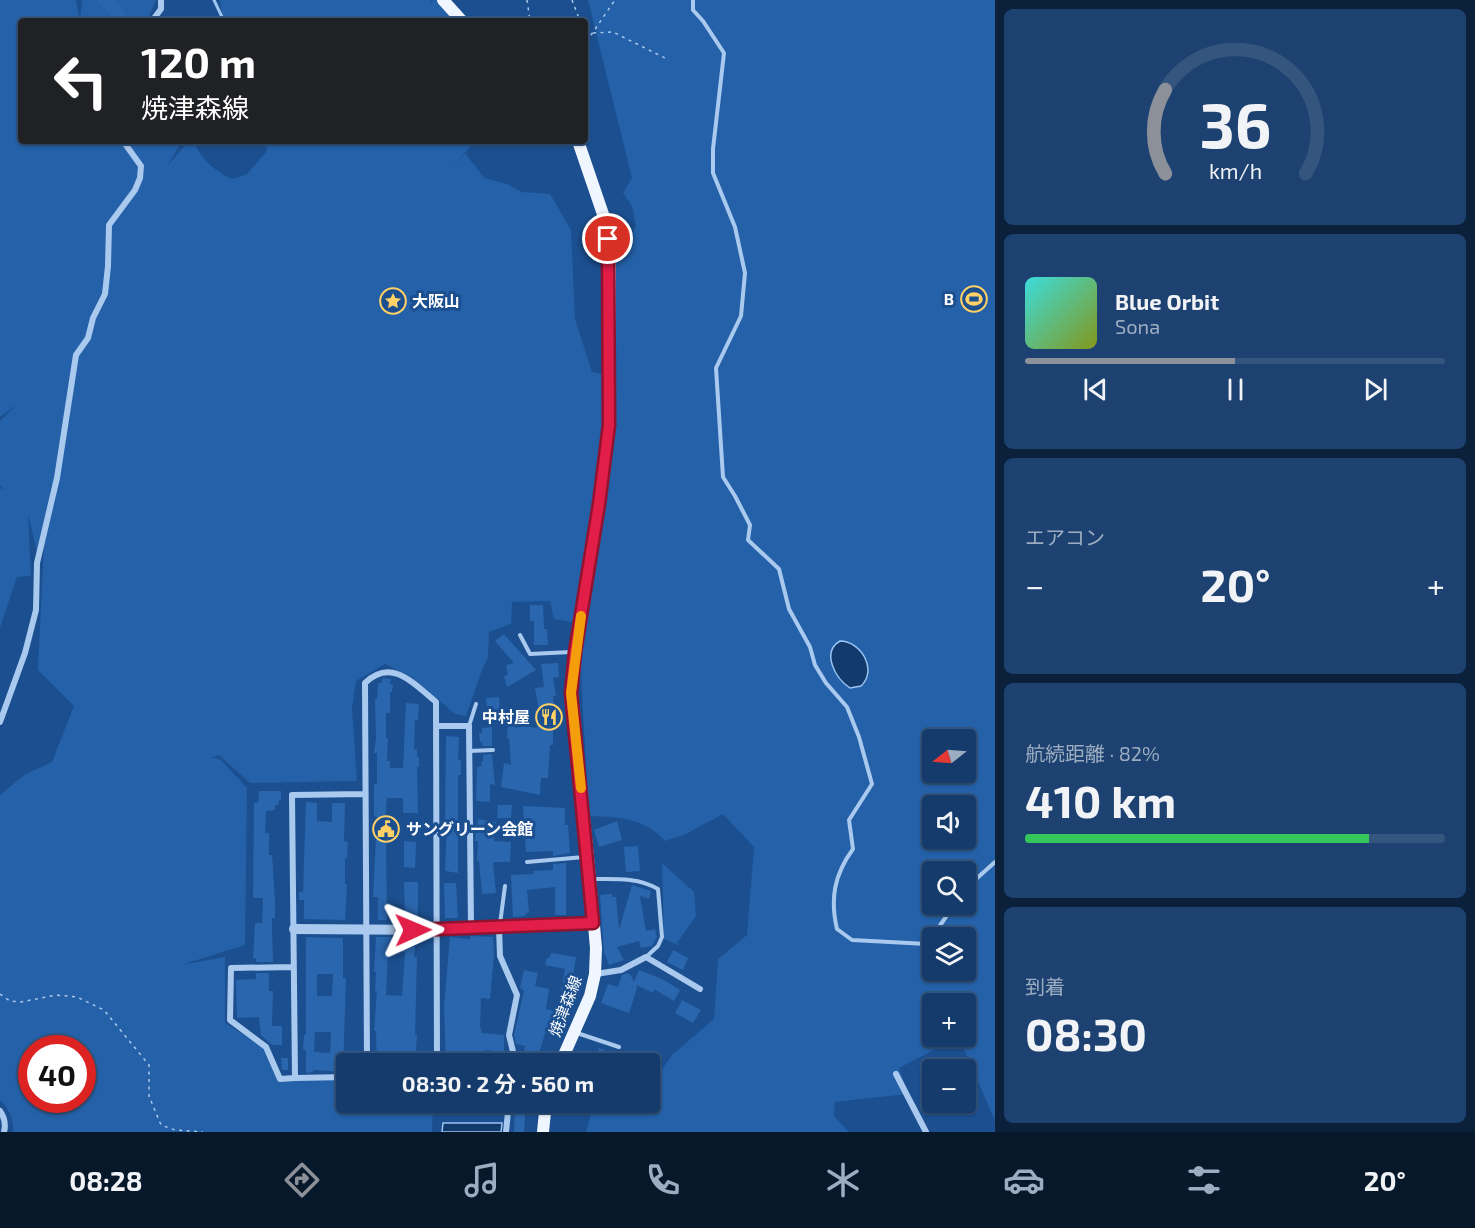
<!DOCTYPE html>
<html lang="ja">
<meta charset="utf-8">
<style>
body{margin:0;font-family:"Exo 2","Noto Sans JP",sans-serif;background:#1d4271;color:#f1f3f6;height:100vh;display:flex;flex-direction:column;font-size:22px;white-space:nowrap}
*{box-sizing:border-box;margin:0}
p{font-size:20px;color:#9dadc1}
.icon{flex:none;width:33px;height:33px;fill:none;stroke:currentColor;stroke-width:2;stroke-linecap:round;stroke-linejoin:round}
.map{position:relative;flex:1;overflow:hidden}
.details{display:flex;flex-direction:column;gap:9px;padding:9px;background:#0b203b;width:480px}
.details>*{flex:none}
.guide{position:absolute;left:18px;top:18px;width:570px;height:126px;border-radius:6px;box-shadow:0 2px 4px #0004,0 0 0 2px #33557e;background:#202124;color:#fff;overflow:hidden}
.needle{width:39px;rotate:253deg}
.buttons{position:absolute;left:922px;top:729px;display:grid;gap:12px}
.buttons a{display:grid;place-items:center;width:54px;height:54px;border-radius:6px;background:#143b6b;box-shadow:0 2px 4px #0004,0 0 0 2px #33557e;font-size:30px}
.speed{position:absolute;left:18px;top:1035px;display:flex;gap:12px;font-size:30px;font-weight:700;text-align:center}
.speed>*{display:grid;place-content:center;width:78px;height:78px;border-radius:50%;background:#143b6b;box-shadow:0 2px 4px #0004,0 0 0 2px #33557e;line-height:1}
.speed .limit{border:9px solid #d22;background:#fff;color:#111}
.pin{position:absolute;display:grid;place-items:center;width:51px;height:51px;color:#fff;margin:-26px;border:3px solid #fff;border-radius:50%;box-shadow:0 2px 6px #0007}
.me{position:absolute;width:66px;margin:-33px;rotate:89deg;stroke-linejoin:round;filter:drop-shadow(0 0 4px #0008)}
.turn{display:flex;align-items:center;gap:21px;height:126px;padding:0 24px;font-size:27px}
.turn .icon{width:78px;height:78px;stroke-width:2.5}
.turn b{display:block;font-size:42px;line-height:51px}
.big{font-size:45px;font-weight:700;line-height:1.1}
.details .card{flex:1;display:flex;flex-direction:column;justify-content:center;gap:9px;min-width:0;padding:0 21px;border-radius:9px;background:#1d4271}
.details .dial{align-items:center;gap:0}
.dial svg{height:156px;overflow:visible;fill:none;stroke:#33557e;stroke-width:7;stroke-linecap:round;text-anchor:middle}
.dial text{fill:#f1f3f6;stroke:none}
.song{display:flex;align-items:center;gap:18px}
.cover{width:72px;height:72px;border-radius:9px;background:linear-gradient(135deg,hsl(180 70% 55%),hsl(70 70% 35%))}
.played{height:6px;border-radius:3px;background:linear-gradient(90deg,#8c9099 50%,#33557e 50%)}
.keys{display:flex;justify-content:space-around;direction:ltr}
.heat{display:flex;justify-content:space-between;align-items:center;font-size:33px;direction:ltr}
.charge{height:9px;border-radius:4px;background:linear-gradient(90deg,#34c759 82%,#33557e 0)}
.trip{position:absolute;left:336px;top:1053px;width:324px;height:60px;border-radius:6px;background:#143b6b;box-shadow:0 2px 4px #0004,0 0 0 2px #33557e;font-weight:700;line-height:60px;text-align:center}
.tab-bar{display:flex;height:96px;justify-content:space-around;align-items:center;background:#08182b;color:#9dadc1}
.tab-bar .icon{width:42px;height:42px}
.tab-bar .active{color:#8c9099}
.tab-bar b{font-size:27px;color:#f1f3f6}
main{display:flex;flex:1;min-height:0}
.map>svg:first-child{display:block}
.green{fill:#2461a8;fill-rule:evenodd}
.water{fill:#123a6d;stroke:#9cc4f0;stroke-width:1.5}
.lines{fill:none;stroke-linecap:round;stroke-linejoin:round}
.stream{stroke:#9cc4f0;stroke-width:3}
.building{fill:#2a66ad;fill-rule:evenodd}
.path{stroke:#a9c9ee;stroke-width:1.5;stroke-dasharray:3 4.5;stroke-linecap:butt}
.service{stroke:#a9c9ee;stroke-width:4}
.minor{stroke:#a9c9ee;stroke-width:6}
.tertiary{stroke:#a9c9ee;stroke-width:10}
.primary{stroke:#f0f6ff;stroke-width:12}
.route-casing{stroke:#92132f;stroke-width:15}
.route{stroke:#e11d48;stroke-width:10}
.slow{stroke:#f59e0b;stroke-width:10}
.labels{text-anchor:middle;stroke-width:6;stroke-linejoin:round;paint-order:stroke}
.poi-label{font-size:16px;font-weight:bold;fill:#fff;stroke:#1b4f8f;text-anchor:end}
.street-label{font-size:16px;fill:#fff;stroke:#1b4f8f}
</style>
<main>
<div class="map">
<svg width="995" height="1132" viewBox="0 0 995 1132">
<rect width="100%" height="100%" fill="#1b4f8f"/>
<!-- green -->
<path class="green" d="M0 0H76L80 21 82 0H156L147 21H21V141H182L167 166 189 141H193C203 161 212 169 232 179L247 174 267 151 265 141H475L448 171 465 153 484 178 507 184 522 192 550 194 571 230 575 319 592 372 607 375 609 274 636 226 632 206 623 193 632 178 588 0H995V1121L959 1037 899 1068 907 1094 835 1102 834 1116 849 1132H586L594 1103H618L640 1113 647 1103 650 1102 651 1097 650 1087 672 1055 714 1019 718 959 747 935 754 847 723 814 684 835 665 841C645 818 618 817 589 816L580 662 604 441 576 623 554 619 550 601 512 602 511 624 489 632 488 657 481 673 466 716 455 714 412 677 385 664 356 681 352 708 357 781 250 783 219 755 211 758 220 759 247 788 245 945 181 965 225 957V1023L267 1049 277 1080 346 1077V1102L387 1103 393 1108 389 1103H433L432 1132H13C14 1121 9 1108 0 1100V795L24 775 52 762 74 706 38 670 44 542 38 557 28 514 31 576 17 577 0 628V488L5 490 0 486V421L16 405 0 417ZM933 740H966V772H933ZM933 806H966V838H933ZM933 872H966V904H933ZM933 938H966V970H933ZM933 1004H966V1036H933ZM32 1048H82V1100H32Z
M220 0H431L430 4 433 0H443L464 21H423L421 19 422 16 420 19 422 21H223Z
M662 863 694 892 696 916 677 943 680 946 664 939Z"/>
<!-- water -->
<path class="water" d="M840 641C861 641 878 670 861 686L850 688C835 678 821 652 840 641Z
M443 1123H502L501 1132H442Z"/>
<g class="lines">
<!-- stream -->
<path class="stream" d="M214 0 223 19 222 21"/>
</g>
<!-- building -->
<path class="building" d="M97 0H114L126 14 118 21H115Z
M530 605H543L544 629H547L548 645H534V621H530Z
M504 634 536 670 507 687 504 676 508 675 506 665 514 663 495 641Z
M558 663 559 677 553 678 556 696H553L556 725H553V745H550L548 778H541L540 795 501 787 504 763 511 765 509 738H507L508 724 537 728 535 711H539L535 688 544 687 541 664Z
M383 678 391 679 390 684 393 685 392 692H390V713H386V738H388L387 761H390V768H403L406 703 419 704 418 720H415L414 749H417V757L419 758V767H417L418 813H403V798H387L385 820 394 821 393 838 386 837 387 920H378V897H373L377 817 374 816V784H377V753H374L376 738 375 699H377L378 683H381Z
M499 697 501 718 488 719 486 698Z
M492 727V746H482V742H480L479 733H482V728Z
M446 736 459 737 458 760H461V775H458V873L445 871 447 823H445Z
M492 754 495 785 490 784V802L476 801 477 767 481 766V762H483V755Z
M259 791H281V800H279L278 805H275V810L266 811 265 833H269V855H272L275 900V918H272V931L273 962H256V958H253L255 923H262L263 898H253L254 803H258Z
M306 802 317 803V821L332 822V803H345L344 841 348 842 347 858H345V884H347L345 920 304 919V900H299V892H303Z
M498 805H512L511 818H497Z
M523 806 565 808V825H568L570 853 553 856V851L526 852Z
M478 819 496 822 494 841 511 842 510 862H493L496 893 482 894 479 861H477L478 841H475Z
M617 821 622 840 599 847 594 830Z
M404 841 416 842 415 868 404 867Z
M638 846 640 871 626 872 624 847Z
M566 863V915H555V887L527 890 529 913H526L525 916 513 917 511 875 534 874 533 871 553 870V864Z
M404 882H418V920H405Z
M444 883H456L458 918H445Z
M632 885 651 891 649 899 640 896 646 931 655 929 657 937 652 946 641 948 639 941 617 947 624 960 609 965 604 952 600 895 612 894V897H616L619 930Z
M470 936 493 937 494 955 490 999 481 998 480 1026 482 1033 504 1035V1052L485 1050 488 1064H446L444 1006 450 937 470 939Z
M306 937 343 938V978H346L343 1072 313 1070V1072L306 1073V1050H303L304 1035H306ZM317 974H333L332 996H317ZM315 1032H331L330 1053 314 1052Z
M376 937H416L414 957H417L415 1035H417L415 1064H377L376 1031H374L377 991H375L376 972H374ZM388 951 405 952 402 996 386 995Z
M673 950 688 958 683 970 667 962Z
M551 953 576 957 572 983 581 985 579 996 561 992 565 969 545 965 547 958 550 957Z
M524 970 538 973 535 986 549 989 546 1009 561 1013 556 1035 545 1033 540 1051 542 1052 540 1064 522 1063 525 1046 516 1044 514 1035 524 991 520 988Z
M639 970 664 980 680 990 674 1001 654 989 653 993 636 985 637 988 629 1013 601 1003 608 984 618 987 622 975 627 973 630 974 634 982Z
M256 973H269V991H273L272 1026H282V1045H272L261 1035 259 1017 237 1018 236 980 256 979Z
M682 1000 701 1010 693 1023 675 1013Z
M599 1048 636 1063V1064H569L574 1053 595 1060Z
M281 1058H288V1070H282Z
M515 1102H526L524 1132H514Z"/>
<g class="lines">
<!-- path -->
<path class="path" d="M527 0 530 21
M572 0 580 21
M593 33 613 32 669 60
M585 35 588 42
M585 49 591 35 615 0
M0 994 10 1001 21 1002 56 995 77 997 104 1010 149 1065V1096L161 1125 175 1130 203 1132"/>
<!-- service -->
<path class="service" d="M693 0V10L703 21 724 53 713 149V173L735 227 745 273 741 316 716 368 723 477 735 496 750 525 748 540 779 569 789 609 810 647 815 665 826 683 847 707 859 737 872 784 849 820 853 849C834 875 830 899 837 929L852 940 927 944 955 904
M520 635 530 654 571 652
M469 726 476 704
M469 751 493 750
M527 862 584 857
M591 879C614 879 638 877 658 889L662 937 658 946 646 957
M966 888 995 862
M500 924 505 886
M577 1033 619 1047"/>
<!-- minor -->
<path class="minor" d="M152 21 161 9V0
M0 722 25 653 36 610 37 563 57 478 76 355 88 338 93 318 105 294 108 266 109 225 135 190 140 178 141 166 123 141
M437 726H469L471 928
M499 928 500 956 517 995 509 1035 516 1064
M293 967 231 968 230 1020 266 1047 280 1079 295 1078
M596 974 621 970 646 957 700 989
M367 1064 365 683C392 657 414 684 436 702L437 1064
M896 1074 926 1132
M346 1077 295 1078 292 795 365 794
M0 1111C5 1118 6 1124 4 1132
M506 1132 509 1102"/>
<!-- tertiary -->
<path class="tertiary" d="M294 929 437 930 593 923"/>
<!-- primary -->
<path class="primary" d="M443 0 462 21
M560 1064 590 996 595 974 596 948 588 857 571 693 575 650 599 504 609 425 610 248 606 223 578 141
M543 1132 546 1102"/>
</g>
<g class="lines">
<!-- route casing -->
<g class="route-casing">
<path id="route" d="M413 930 593 923 571 693 575 652 599 504 609 425 608 239"/>
</g>
<!-- route -->
<use href="#route" class="route"/>
<!-- slow -->
<path class="slow" d="M581 788 571 693 581 616"/>
</g>
<!-- icons -->
<defs>
<g id="stadium-ring" transform="scale(1.35)"><circle r="9.5" fill="#1b4f8f" stroke="#ffd166" stroke-width="1.5"/><path d="M0-5a6.5 5 0 1 0 0 10a6.5 5 0 1 0 0-10ZM-3.5-1.8h7v3.6h-7Z" fill="#ffd166"/></g>
<g id="sight-ring" transform="scale(1.35)"><circle r="9.5" fill="#1b4f8f" stroke="#ffd166" stroke-width="1.5"/><path d="M0-6L1.8-2.2L6-1.7L2.9 1.2L3.7 5.4L0 3.3L-3.7 5.4L-2.9 1.2L-6-1.7L-1.8-2.2Z" fill="#ffd166"/></g>
<g id="restaurant-ring" transform="scale(1.35)"><circle r="9.5" fill="#1b4f8f" stroke="#ffd166" stroke-width="1.5"/><path d="M-5-6h1v4h1v-4h1v4h1v-4h1v5L-1.5 .5V6h-2V.5L-5-1ZM5-6V6H3V1.5H1.5Q1.5-4 5-6Z" fill="#ffd166"/></g>
<g id="civic-ring" transform="scale(1.35)"><circle r="9.5" fill="#1b4f8f" stroke="#ffd166" stroke-width="1.5"/><path d="M-.6-6.5H3V-4.5H.6V-3L4-1V1h2V6H-6V1h2V-1L-.6-3ZM-1.2 2.5V6h2.4V2.5Z" fill="#ffd166"/></g>
</defs>
<g fill-rule="evenodd">
<use href="#stadium-ring" x="974" y="299"/>
<use href="#sight-ring" x="393" y="301"/>
<use href="#restaurant-ring" x="549" y="717"/>
<use href="#civic-ring" x="386" y="829"/>
</g>
<g class="labels">
<!-- poi labels -->
<g class="poi-label">
<text x="954" y="305">B</text>
<text x="412" y="307" text-anchor="start">大阪山</text>
<text x="530" y="723">中村屋</text>
<text x="406" y="835" text-anchor="start">サングリーン会館</text>
</g>
<!-- street labels -->
<g class="street-label">
<text transform="translate(565 1006) rotate(-69)" y="6">焼津森線</text>
</g>
</g>
</svg>
<div class="buttons">
<a><svg class="needle" viewBox="-14 -14 28 28"><path d="M0-13l5 13h-10z" fill="#e53935"/><path d="M0 13l5-13h-10z" fill="#9dadc1"/></svg></a>
<a><svg class="icon" aria-label="sound" viewBox="0 0 24 24"><path d="M4 9h4l5-4v14l-5-4H4zM17 9q2 3 0 6"/></svg></a>
<a><svg class="icon" aria-label="search" viewBox="0 0 24 24"><circle cx="10" cy="10" r="6"/><path d="M15 15l6 6"/></svg></a>
<a><svg class="icon" aria-label="layers" viewBox="0 0 24 24"><path d="M12 4l9 5-9 5-9-5zM3 14l9 5 9-5"/></svg></a>
<a>+</a>
<a>−</a>
</div>
<div class="speed"><div class="limit">40</div></div>
<div class="pin" style="left:608px;top:239px;background:#d93025"><svg class="icon" aria-label="arrive" viewBox="0 0 24 24"><path d="M6 21V4h12l-3 4 3 4H6"/></svg></div>
<svg class="me" style="left:413px;top:930px" viewBox="-20 -20 40 40"><path d="M0-17L14 15 0 8-14 15z" fill="#e11d48" stroke="#fff" stroke-width="4"/></svg>
<div class="trip">08:30 · 2 分 · 560 m</div>
<div class="guide">
<div class="turn"><svg class="icon" aria-label="left" viewBox="0 0 24 24"><path d="M17 20v-9H6M10 6l-5 5 5 5"/></svg><div><b>120 m</b>焼津森線</div></div>
</div>
</div>
<section class="details">
<div class="card dial"><svg viewBox="0 0 100 80">
<path d="M14 69A42 42 0 1 1 86 69"/>
<path d="M14 69A42 42 0 0 1 14 26" stroke="#8c9099"/>
<text x="50" y="56" font-size="32" font-weight="700">36</text>
<text x="50" y="72" font-size="11">km/h</text>
</svg></div>
<div class="card">
<div class="song"><i class="cover"></i><div><b>Blue Orbit</b><p>Sona</p></div></div>
<div class="played"></div>
<div class="keys"><svg class="icon" aria-label="previous" viewBox="0 0 24 24"><path d="M18 5L8 12l10 7zM5 5v14"/></svg><svg class="icon" aria-label="pause" viewBox="0 0 24 24"><path d="M8 5v14M16 5v14"/></svg><svg class="icon" aria-label="next" viewBox="0 0 24 24"><path d="M6 5l10 7-10 7zM19 5v14"/></svg></div>
</div>
<div class="card"><p>エアコン</p>
<div class="heat"><a>−</a><b class="big">20°</b><a>+</a></div>
</div>
<div class="card"><p>航続距離 · 82%</p><b class="big">410 km</b><div class="charge"></div></div>
<div class="card"><p>到着</p><b class="big">08:30</b></div>
</section>
</main>
<nav class="tab-bar">
<b>08:28</b>
<svg class="icon active" aria-label="directions" viewBox="0 0 24 24"><path d="M12 3l9 9-9 9-9-9zM9 14v-3h6M13 9l2 2-2 2"/></svg>
<svg class="icon" aria-label="music" viewBox="0 0 24 24"><path d="M9 18V5l10-2v13"/><circle cx="6" cy="18" r="3"/><circle cx="16" cy="16" r="3"/></svg>
<svg class="icon" aria-label="phone" viewBox="0 0 24 24"><path d="M5 4h4l2 5-3 2q2 4 5 5l2-3 5 2v4C11 20 4 13 5 4z"/></svg>
<svg class="icon" aria-label="climate" viewBox="0 0 24 24"><path d="M12 3v18M4 7l16 10M4 17L20 7"/></svg>
<svg class="icon" aria-label="car" viewBox="0 0 24 24"><path d="M5 17H2v-5l4-1 3-4h7l3 4 3 1v5h-3M9 17h6M6 11h13"/><circle cx="7" cy="17" r="2"/><circle cx="17" cy="17" r="2"/></svg>
<svg class="icon" aria-label="filters" viewBox="0 0 24 24"><path d="M4 7h16M4 17h16"/><circle cx="9" cy="7" r="2"/><circle cx="15" cy="17" r="2"/></svg>
<b>20°</b>
</nav>
